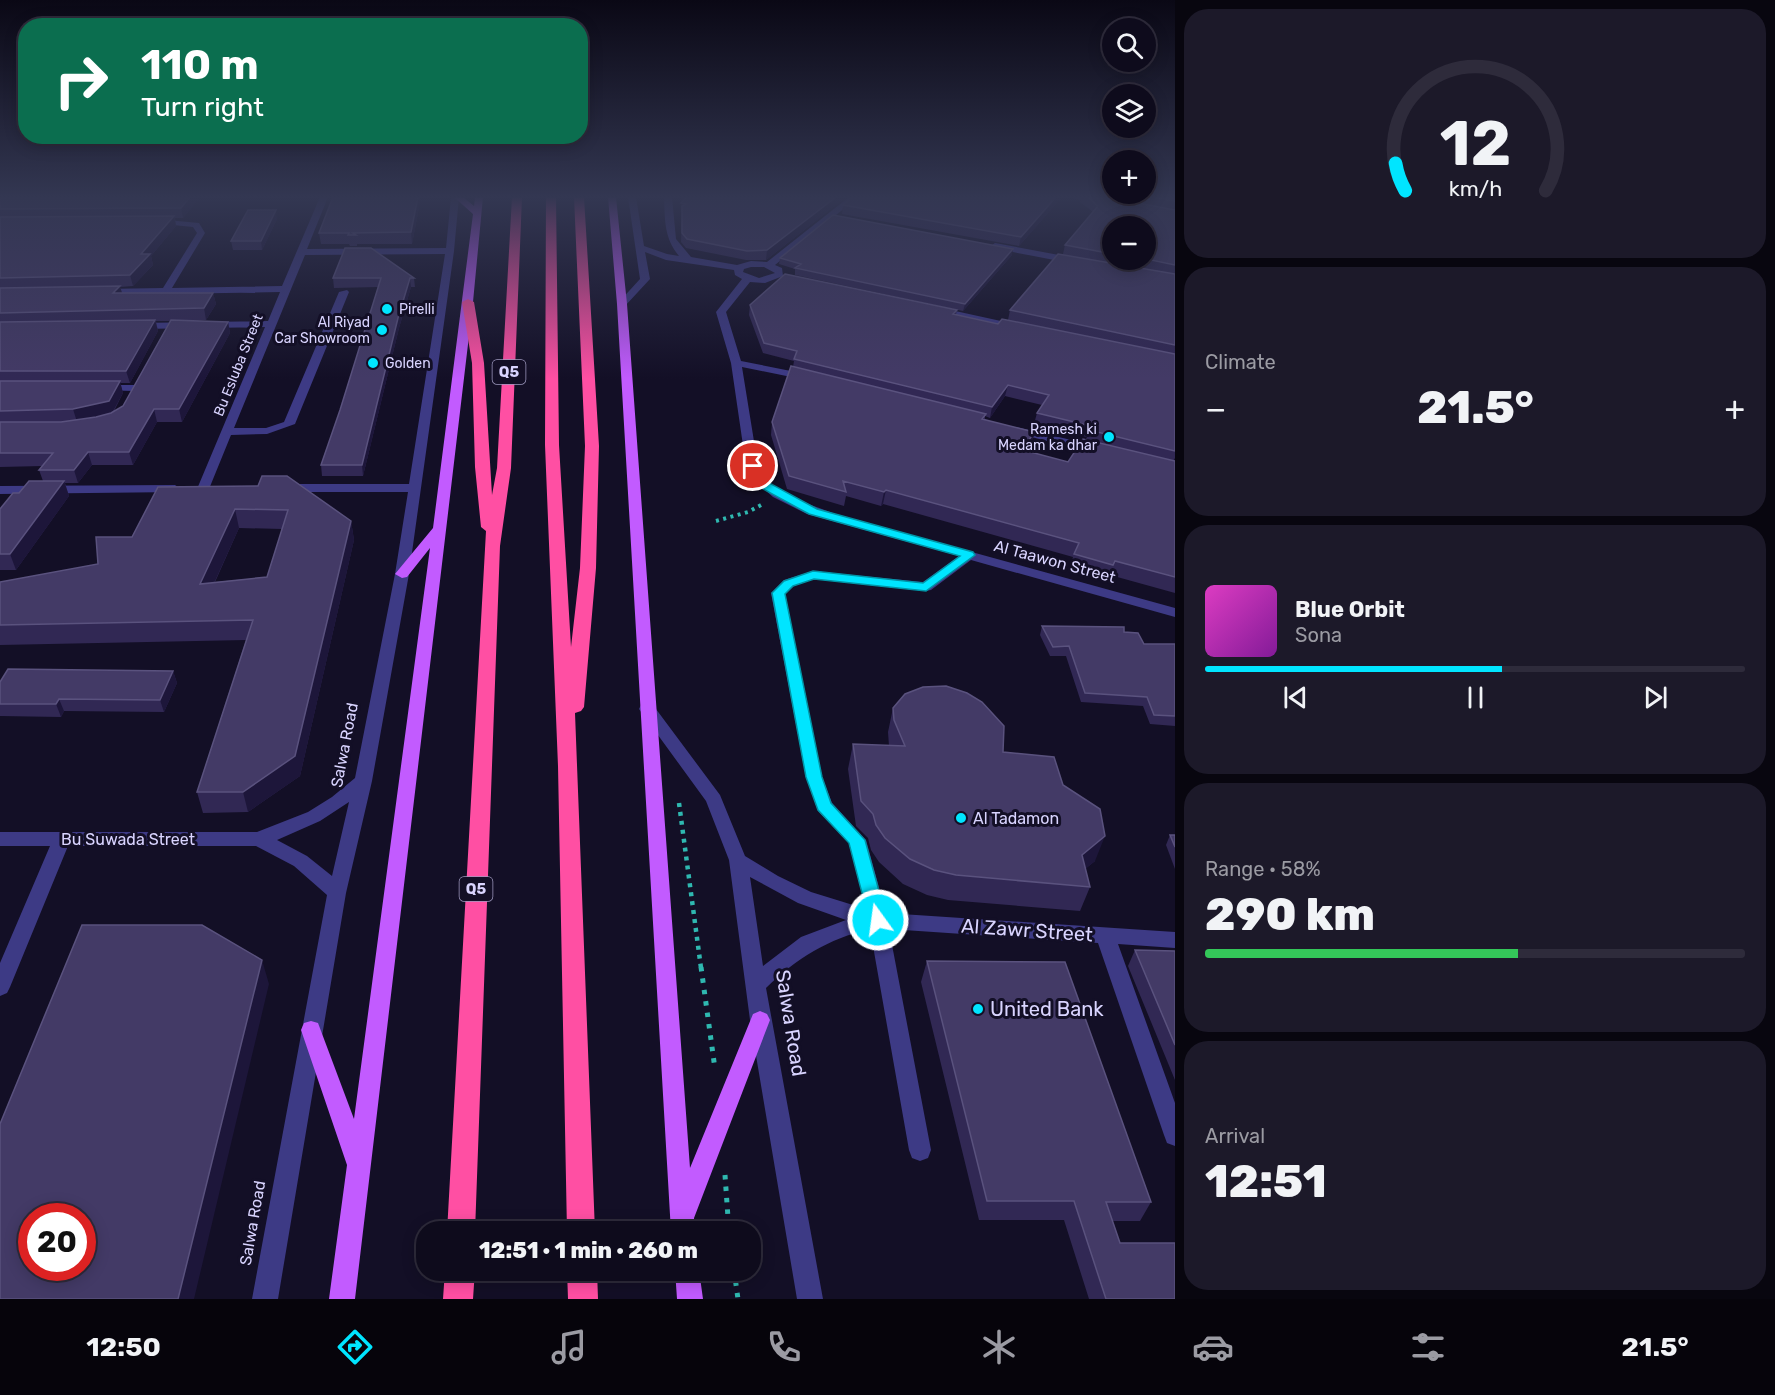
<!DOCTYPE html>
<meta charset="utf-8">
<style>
body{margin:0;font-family:Rubik,sans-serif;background:#1c1929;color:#f1f3f6;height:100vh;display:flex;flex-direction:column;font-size:22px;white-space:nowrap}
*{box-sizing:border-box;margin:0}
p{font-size:20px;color:#9b9ba3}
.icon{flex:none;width:33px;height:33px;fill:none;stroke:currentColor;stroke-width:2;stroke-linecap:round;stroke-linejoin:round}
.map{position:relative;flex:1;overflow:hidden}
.sheet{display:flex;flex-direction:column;gap:9px;padding:9px;background:#08060f;width:600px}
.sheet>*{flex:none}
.hud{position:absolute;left:18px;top:18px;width:570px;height:126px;border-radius:24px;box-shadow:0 3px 15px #0003,0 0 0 2px #2e2b3b;background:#0b6e4f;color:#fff;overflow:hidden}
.controls{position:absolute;left:1102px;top:18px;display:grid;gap:12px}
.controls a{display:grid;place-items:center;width:54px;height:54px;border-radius:50%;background:#0e0b1c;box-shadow:0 3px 15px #0003,0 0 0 2px #2e2b3b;font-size:30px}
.speed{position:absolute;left:18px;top:1203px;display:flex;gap:12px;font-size:30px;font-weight:700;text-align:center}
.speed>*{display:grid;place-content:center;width:78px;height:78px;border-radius:50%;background:#0e0b1c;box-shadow:0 3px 15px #0003,0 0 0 2px #2e2b3b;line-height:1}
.speed .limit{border:9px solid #d22;background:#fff;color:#111}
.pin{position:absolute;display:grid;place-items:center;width:51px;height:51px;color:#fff;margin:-26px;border:3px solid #fff;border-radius:50%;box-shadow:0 2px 6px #0007}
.me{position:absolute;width:66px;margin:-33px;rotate:346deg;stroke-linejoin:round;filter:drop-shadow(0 0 4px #0008)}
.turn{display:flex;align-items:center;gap:21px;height:126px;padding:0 24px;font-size:27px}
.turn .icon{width:78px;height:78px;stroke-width:2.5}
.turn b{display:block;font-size:42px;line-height:51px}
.big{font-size:45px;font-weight:800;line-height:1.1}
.sheet .tile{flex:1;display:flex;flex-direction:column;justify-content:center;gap:9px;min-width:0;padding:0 21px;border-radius:24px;background:#1c1929}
.sheet .dial{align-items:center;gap:0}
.dial svg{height:156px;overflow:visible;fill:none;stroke:#2e2b3b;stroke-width:7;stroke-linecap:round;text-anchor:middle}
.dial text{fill:#f1f3f6;stroke:none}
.song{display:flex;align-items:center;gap:18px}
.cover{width:72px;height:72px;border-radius:9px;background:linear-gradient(135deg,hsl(310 70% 55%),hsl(290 70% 35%))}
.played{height:6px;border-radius:3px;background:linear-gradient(90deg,#00e5ff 55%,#2e2b3b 55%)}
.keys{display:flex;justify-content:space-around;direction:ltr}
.heat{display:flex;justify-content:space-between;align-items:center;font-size:33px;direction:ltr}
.charge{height:9px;border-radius:4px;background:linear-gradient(90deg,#34c759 58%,#2e2b3b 0)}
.trip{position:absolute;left:416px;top:1221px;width:345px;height:60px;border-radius:24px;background:#0e0b1c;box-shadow:0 3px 15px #0003,0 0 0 2px #2e2b3b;font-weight:800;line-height:60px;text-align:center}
.tab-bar{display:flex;height:96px;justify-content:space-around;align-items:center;background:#06040b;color:#9b9ba3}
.tab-bar .icon{width:42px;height:42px}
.tab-bar .current{color:#00e5ff}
.tab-bar b{font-size:27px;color:#f1f3f6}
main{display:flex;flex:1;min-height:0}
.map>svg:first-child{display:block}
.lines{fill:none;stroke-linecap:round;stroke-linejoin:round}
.path-far2{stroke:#2fb8b0;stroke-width:4;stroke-dasharray:3 4.5;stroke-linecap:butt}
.path-far1{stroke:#2fb8b0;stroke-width:4.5;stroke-dasharray:4 5;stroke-linecap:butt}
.path{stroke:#2fb8b0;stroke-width:5;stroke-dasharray:4.5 7;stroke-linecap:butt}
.minor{fill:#3d3a85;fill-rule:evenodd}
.major{fill:#c25bff;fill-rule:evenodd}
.highway{fill:#ff4fa3;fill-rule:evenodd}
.wall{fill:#312854;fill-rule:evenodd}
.shaded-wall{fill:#1d163a}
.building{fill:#433a66;stroke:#5a527e;stroke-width:1.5;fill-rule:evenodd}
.route{fill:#00e5ff;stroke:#0095a6;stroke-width:1.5}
.poi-dot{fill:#00e5ff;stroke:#130f26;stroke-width:2}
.labels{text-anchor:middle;stroke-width:6;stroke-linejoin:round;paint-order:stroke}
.far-poi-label{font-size:14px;fill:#d9d4ff;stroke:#130f26;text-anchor:start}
.far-street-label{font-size:14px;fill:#d9d4ff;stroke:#130f26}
.shield{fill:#130f26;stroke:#9e99be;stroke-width:1.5}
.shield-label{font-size:15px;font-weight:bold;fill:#d9d4ff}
.street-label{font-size:16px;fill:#d9d4ff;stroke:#130f26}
.poi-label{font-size:16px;fill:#d9d4ff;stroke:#130f26;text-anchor:start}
.near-street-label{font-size:20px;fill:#d9d4ff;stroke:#130f26}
.near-poi-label{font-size:20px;fill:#d9d4ff;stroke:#130f26;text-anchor:start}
</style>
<main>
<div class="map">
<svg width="1175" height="1299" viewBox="0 0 1175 1299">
<rect width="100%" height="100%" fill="#130f26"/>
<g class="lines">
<!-- path-far2 -->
<path class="path-far2" d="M716 521 748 512 763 504"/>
<!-- path-far1 -->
<path class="path-far1" d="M679 803 701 968"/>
<!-- path -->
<path class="path" d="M701 967 715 1069
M725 1175 729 1232
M734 1270 738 1299"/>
<!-- minor -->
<path class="minor" d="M320 197H328L307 249 446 248 451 197H459L454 251 409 574 372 781 346 893 278 1299H252L327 895 294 866 256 846H68L10 987 7 993 0 996V963L50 846H0V832H257L308 812 332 797 355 778 395 574 408 492H283L277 488 283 484H409L445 254 305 255 234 428H266L284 422 339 292 347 290 349 292 295 424 267 434 231 435 209 489 203 493 197 489 265 327 138 329 133 326 138 323 268 321 280 292 102 295 97 292 102 289 163 288 197 233 193 227 153 223V219H156L199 223 205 233 172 288 282 286ZM349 802 332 876 307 856 277 840 320 821Z
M628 197H636L644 246 667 254 679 256C664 238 665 220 664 197H672L676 239 691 257 737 265 751 261 767 262 849 197H858L775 265 782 268 783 276 765 283 750 282 726 312 741 361 806 374 811 377 806 380 742 367 758 466 764 475 771 484 792 498 841 516 1175 608V617L971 560 931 590 926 591 814 579 794 586 785 594 822 777 832 803 866 840 886 913 1175 932V948L1118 944 1175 1103V1146L1167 1143 1164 1135 1098 943 889 929 931 1150 928 1158 920 1161 912 1158 909 1150 870 929C828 939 797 958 766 988L823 1299H797L750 1020 729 860 706 801 639 709 641 705H653L720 795 745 856 778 876 811 892 866 909 849 843 818 811 806 777 771 593 784 580 813 571 923 582 959 556 807 514 773 497 754 480 746 466 731 363 716 312 742 279 735 275 734 270 666 260 645 252 650 279 625 306H619V302L640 279ZM751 267H764L775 273 759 278 743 272 744 269ZM750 877 798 903 846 920 801 937 763 966Z
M1068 197H1087L1103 202 1099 204Z
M995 243 1075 258 1079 261 1075 264 992 248 991 246Z
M937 307 1019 325 1024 328 1019 331 934 312V308Z
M101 385H134L139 388 134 391 97 390V386Z
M1016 427 1101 447 1103 450 1097 454 1012 432V428Z
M175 485 181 489 179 492 0 494V486Z"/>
<!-- major -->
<path class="major" d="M454 197H463L474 206 475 197H483L473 302 355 1299H329L347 1165 301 1030 304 1023 311 1021 318 1023 354 1119 430 548 407 577 402 578 395 574 433 528 473 214Z
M608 197H616L627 304 690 1168 753 1014 760 1011 767 1014 770 1020 694 1218 695 1232H671L617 304Z
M675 1270H699L703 1299H677Z"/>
<!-- highway -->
<path class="highway" d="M512 197H522L511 468 500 546 475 1232H447L486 531 481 527 475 467 472 363 462 302 468 299 474 302 484 363 492 495 497 468Z
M546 197H556L559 445 571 647 580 568 585 446 574 197H584L599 446 596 568 584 707 581 711 575 713 595 1232H567L558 766 545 445Z
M445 1270H475L473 1299H443Z
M567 1270H597L598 1299H568Z"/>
</g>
<!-- wall -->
<path class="wall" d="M0 197H200L183 218H175L176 226 151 256 153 265 133 286 120 287 122 293H213L216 304 206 320H189L228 322 230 333 182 422H157L133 465H92L78 483H65L69 496 16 570H0V509L19 493 43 481 39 470 43 466 0 467ZM156 321H170L123 406 114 411 123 393 120 383H130L158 331Z
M682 197H846L766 260H746L686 248 681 242 682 212H681Z
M852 197H1062L1019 246 842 214 843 205Z
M1081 197H1175V458L1174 460 1175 461V593L1110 575 1108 579 1070 568 1073 557 883 504 881 506 846 496 844 506 787 489 771 435 772 422 793 367 794 361 763 353 749 315 750 305 957 310 956 315 998 324 1008 320 1010 310 1063 254 1065 245 1093 212 1080 202ZM1113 226 1146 260H1113ZM1005 396 1042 405 1037 413 1034 424 1087 437 1086 439 1068 462 1027 451 1031 446 1034 432 985 420V416L990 418Z
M420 202 412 244H357V246H350L349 244H321L319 233Z
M277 219 262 250H233L231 241Z
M1012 255 963 311 795 275V269L779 264 780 258Z
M333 278H414L415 287H411L399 328 363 476H322L321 465 340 410 378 287 334 288Z
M158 487 351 521 354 540 300 776 248 812 203 813 197 792 246 640 0 645V582L98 564 132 537ZM239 528 282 529 267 577 215 582Z
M1042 626 1124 632 1144 644H1175V726L1150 724 1143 706 1081 702 1066 656H1050L1040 635Z
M173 671 177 683 164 712 64 711 61 717 0 716V682Z
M893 708 1003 752 1063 785 1095 861 1085 869 1090 887 1080 911 948 900 927 895 903 884 879 862 871 850 868 838 856 826 848 769 853 744 889 746 888 732Z
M1170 835H1175V869L1166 845Z
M1135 950 1175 951V1080L1128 966Z
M927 961 1151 1202 1140 1221H1112L1120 1243 1175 1299H1089L1064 1220H979L921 982Z"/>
<!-- shaded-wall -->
<path class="shaded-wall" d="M190 197 200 198 183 218 181 208Z
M418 197H419L420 202 412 244 411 232Z
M836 197H846L766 260 767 250Z
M1056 197H1062L1019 246 1021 237Z
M276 210 277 219 262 250 261 241Z
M174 216 176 226 151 256 153 265 133 286 130 275 141 254Z
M1013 249 1012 255 963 311 965 304Z
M410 278 411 287 399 328 363 476 362 465 398 318Z
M120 286 123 297 113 293Z
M213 293 216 304 206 320 204 308Z
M155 320 158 331 130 383 126 371Z
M228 322 230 333 182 422 179 409Z
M120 381 123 393 112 413 77 422 73 409Z
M1008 385 1005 396 990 418 992 407Z
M154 409 157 422 133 465 129 452Z
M1034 432 1031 446 1019 463 1023 450Z
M88 452 92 465 78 483 74 470Z
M64 481 69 496 16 570 10 554Z
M886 490 883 504 881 506 884 492Z
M235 509 239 528 205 603 200 584Z
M351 521 354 540 300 776 248 812 243 792Z
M173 671 177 683 164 712 160 700Z
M59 699 64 711 61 717 56 704Z
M1105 836 1095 861 1072 880 1082 855Z
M262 960 269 984 194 1299H178Z"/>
<!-- building -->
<path class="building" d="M0 197H190L181 208 0 209Z
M333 197H418L411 232 353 233 356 235H348L349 233H319Z
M684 197H836L767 250 747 251 687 239 682 233V206L686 204 681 203 685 198Z
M852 197H1056L1021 237 843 205Z
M1088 197H1107L1175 210V265L1146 259V226H1113V254L1065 245 1098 206Z
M1153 197H1175V201Z
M248 210H276L261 241H231Z
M833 215 1013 249 965 304 795 268 801 264 780 258Z
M174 216 141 254H150L130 275 0 278V217Z
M345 248H371L414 278H410L398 318 362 465H321L340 410 381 278H333Z
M1058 254 1175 274V345L1010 310Z
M785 274 957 310 953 314 998 324 1002 319 1175 354V451L1089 430 1091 426 1037 413 1049 395 1008 385 992 407 794 359 797 351 764 343 750 305Z
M120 286 113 293H213L204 308 0 313V288Z
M155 320 126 371H0V322Z
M171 320 228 322 179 409H154L129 452H88L74 470H39L53 453H0V422H61L96 417 111 413 123 406Z
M791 366 986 414 982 419 1034 432 1023 450 1068 462 1083 439 1175 461V577L1115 561 1113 565 1074 554 1079 543 886 490 884 492 843 481 846 492 789 476 772 422Z
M0 381H120L109 401 73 409 0 411Z
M262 476H287L351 521 295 756 243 792H197L253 620 0 625V582L98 564 96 537H132L158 487 258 486ZM235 509 288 510 267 577 200 584Z
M29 481H64L10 554H0V509L13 493H19Z
M1042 626 1124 627V632L1138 633 1144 644H1175V716L1154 715 1147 697 1085 693 1069 646 1053 647Z
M8 669 173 671 160 700 59 699 56 704H0V682Z
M946 686 967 693 982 702 1004 726 1003 752 1054 757 1063 785 1100 809 1105 836 1082 855 1090 887 956 875 934 870 910 859 885 838 876 825 873 814 861 801 853 744 905 746 894 720 893 708 905 694 923 687Z
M1170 835H1175V847Z
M82 925H202L262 960 178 1299H0V1124ZM32 1216H82V1268H32Z
M1135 950 1175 951V1045Z
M927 961 1065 962 1151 1202H1106L1120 1243H1175V1299H1106L1074 1201H987Z"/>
<!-- sky -->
<linearGradient id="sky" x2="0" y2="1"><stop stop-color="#0a0815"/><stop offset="0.52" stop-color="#333752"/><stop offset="1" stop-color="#333752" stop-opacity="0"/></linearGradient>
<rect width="1175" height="379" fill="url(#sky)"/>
<!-- route -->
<path class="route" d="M753 462 756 463 763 476 771 484 817 509 973 552 975 555 926 591 814 579 793 586 785 594 822 777 831 803 865 840 887 920 884 925 878 927 872 925 869 920 849 843 818 810 806 777 772 593 784 581 813 571 923 583 960 556 809 514 763 489 752 478 747 466Z"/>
<!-- markers -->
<g class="poi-dot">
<circle cx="387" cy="309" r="6"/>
<circle cx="382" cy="330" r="6"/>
<circle cx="373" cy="363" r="6"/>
<circle cx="1109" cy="437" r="6"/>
<circle cx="961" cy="818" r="6"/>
<circle cx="978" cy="1009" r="6"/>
</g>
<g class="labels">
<!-- far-poi labels -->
<g class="far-poi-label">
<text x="399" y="314">Pirelli</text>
<text x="370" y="327" text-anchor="end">Al Riyad<tspan x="370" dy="16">Car Showroom</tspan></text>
<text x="385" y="368">Golden</text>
<text x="1097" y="434" text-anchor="end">Ramesh ki<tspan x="1097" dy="16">Medam ka dhar</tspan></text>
</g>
<!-- far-street labels -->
<g class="far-street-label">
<text transform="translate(238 365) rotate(-68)" y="5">Bu Esluba Street</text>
</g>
<!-- shield labels -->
<g class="shield">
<rect x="492.5" y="360" width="33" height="24" rx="4.5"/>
<rect x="459.5" y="877" width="33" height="24" rx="4.5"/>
</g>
<g class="shield-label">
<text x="509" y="377">Q5</text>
<text x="476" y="894">Q5</text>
</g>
<!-- street labels -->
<g class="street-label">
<text transform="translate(1055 561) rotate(15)" y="6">Al Taawon Street</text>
<text transform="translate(344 745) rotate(-79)" y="6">Salwa Road</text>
<text x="128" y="845">Bu Suwada Street</text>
<text transform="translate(252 1223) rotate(-80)" y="6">Salwa Road</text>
</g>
<!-- poi labels -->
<g class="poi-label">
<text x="973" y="824">Al Tadamon</text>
</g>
<!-- near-street labels -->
<g class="near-street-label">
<text transform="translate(1027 930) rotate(4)" y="7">Al Zawr Street</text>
<text transform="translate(791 1023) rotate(81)" y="7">Salwa Road</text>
</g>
<!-- near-poi labels -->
<g class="near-poi-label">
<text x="990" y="1016">United Bank</text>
</g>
</g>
</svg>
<div class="controls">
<a><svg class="icon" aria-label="search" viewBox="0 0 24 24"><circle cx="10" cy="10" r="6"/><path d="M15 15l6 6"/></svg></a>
<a><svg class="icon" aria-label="layers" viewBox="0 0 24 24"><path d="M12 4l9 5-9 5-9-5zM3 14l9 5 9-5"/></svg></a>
<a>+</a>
<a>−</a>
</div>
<div class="speed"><div class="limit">20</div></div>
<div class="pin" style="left:753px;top:466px;background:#d93025"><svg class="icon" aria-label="arrive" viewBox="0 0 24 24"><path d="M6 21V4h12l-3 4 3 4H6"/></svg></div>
<svg class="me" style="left:878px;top:920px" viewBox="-20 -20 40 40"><circle r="17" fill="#00e5ff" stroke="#fff" stroke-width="3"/><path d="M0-11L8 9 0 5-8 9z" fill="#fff"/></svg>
<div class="trip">12:51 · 1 min · 260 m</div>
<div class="hud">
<div class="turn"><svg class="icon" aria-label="right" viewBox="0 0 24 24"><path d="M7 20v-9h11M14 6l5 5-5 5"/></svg><div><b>110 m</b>Turn right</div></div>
</div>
</div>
<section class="sheet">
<div class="tile dial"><svg viewBox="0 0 100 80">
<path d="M14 69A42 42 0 1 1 86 69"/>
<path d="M14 69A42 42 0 0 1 9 55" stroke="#00e5ff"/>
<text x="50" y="56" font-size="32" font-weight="700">12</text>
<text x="50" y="72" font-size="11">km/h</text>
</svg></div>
<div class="tile"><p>Climate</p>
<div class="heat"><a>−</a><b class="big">21.5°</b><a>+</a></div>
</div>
<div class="tile">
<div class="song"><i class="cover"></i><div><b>Blue Orbit</b><p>Sona</p></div></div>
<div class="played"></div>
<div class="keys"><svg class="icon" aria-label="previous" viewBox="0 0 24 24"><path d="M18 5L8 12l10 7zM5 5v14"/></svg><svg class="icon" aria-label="pause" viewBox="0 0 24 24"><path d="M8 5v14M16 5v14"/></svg><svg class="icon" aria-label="next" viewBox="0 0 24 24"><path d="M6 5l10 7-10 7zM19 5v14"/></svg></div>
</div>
<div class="tile"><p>Range · 58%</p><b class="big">290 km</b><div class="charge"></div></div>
<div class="tile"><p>Arrival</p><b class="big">12:51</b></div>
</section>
</main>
<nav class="tab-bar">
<b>12:50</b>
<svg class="icon current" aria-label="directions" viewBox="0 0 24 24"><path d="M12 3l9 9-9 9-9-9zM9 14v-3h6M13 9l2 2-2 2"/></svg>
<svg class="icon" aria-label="music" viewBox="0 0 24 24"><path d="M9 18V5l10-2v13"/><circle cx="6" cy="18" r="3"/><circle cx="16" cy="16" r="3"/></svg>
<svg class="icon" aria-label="phone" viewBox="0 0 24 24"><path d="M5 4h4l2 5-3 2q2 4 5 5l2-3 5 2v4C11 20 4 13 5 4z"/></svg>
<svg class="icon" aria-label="climate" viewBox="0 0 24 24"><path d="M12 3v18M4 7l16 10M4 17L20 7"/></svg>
<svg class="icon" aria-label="car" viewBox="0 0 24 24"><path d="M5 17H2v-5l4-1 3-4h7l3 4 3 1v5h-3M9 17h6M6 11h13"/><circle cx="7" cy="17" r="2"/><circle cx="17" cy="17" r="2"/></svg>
<svg class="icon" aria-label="filters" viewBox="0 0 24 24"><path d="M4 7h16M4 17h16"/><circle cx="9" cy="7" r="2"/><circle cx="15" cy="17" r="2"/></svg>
<b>21.5°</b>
</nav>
